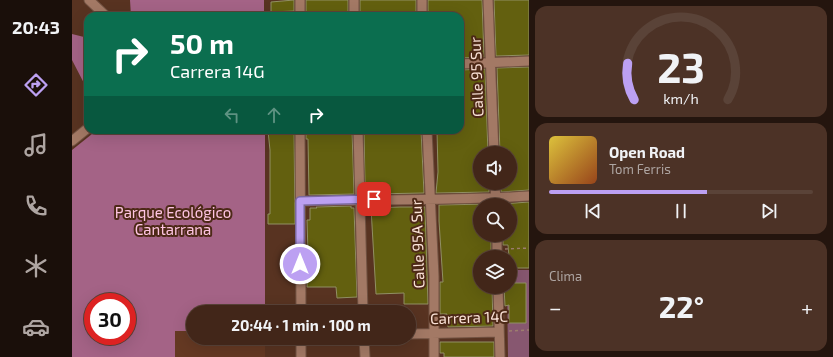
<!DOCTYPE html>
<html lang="es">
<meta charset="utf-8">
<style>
body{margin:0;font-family:"Exo 2",sans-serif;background:#4c3226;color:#f1f3f6;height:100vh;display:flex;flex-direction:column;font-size:15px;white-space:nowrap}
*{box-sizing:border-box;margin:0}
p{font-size:13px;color:#aea5a2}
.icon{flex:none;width:22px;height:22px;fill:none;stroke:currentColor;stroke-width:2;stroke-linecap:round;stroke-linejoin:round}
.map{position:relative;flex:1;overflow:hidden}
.drawer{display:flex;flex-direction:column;gap:6px;padding:6px;background:#24150e;width:304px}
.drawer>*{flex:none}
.banner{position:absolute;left:12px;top:12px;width:380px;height:122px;border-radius:12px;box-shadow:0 4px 16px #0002,0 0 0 1px #5a4338;background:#0b6e4f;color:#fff;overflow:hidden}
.buttons{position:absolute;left:401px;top:146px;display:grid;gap:8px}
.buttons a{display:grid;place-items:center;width:44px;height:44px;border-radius:50%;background:#422619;box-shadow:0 4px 16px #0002,0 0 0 1px #5a4338;font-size:20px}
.speed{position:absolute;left:12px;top:293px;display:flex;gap:8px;font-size:20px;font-weight:700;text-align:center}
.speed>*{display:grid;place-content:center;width:52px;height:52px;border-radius:50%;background:#422619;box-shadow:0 4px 16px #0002,0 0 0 1px #5a4338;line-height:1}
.speed .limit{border:6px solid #d22;background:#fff;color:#111}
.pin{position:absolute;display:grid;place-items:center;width:34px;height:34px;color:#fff;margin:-17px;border-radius:8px;box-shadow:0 2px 6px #0006}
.me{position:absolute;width:44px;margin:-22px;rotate:0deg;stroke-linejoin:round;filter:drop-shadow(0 0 3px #0008)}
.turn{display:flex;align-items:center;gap:14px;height:84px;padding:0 20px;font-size:18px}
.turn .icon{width:52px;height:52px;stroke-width:2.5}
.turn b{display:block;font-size:28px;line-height:34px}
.lanes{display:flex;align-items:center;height:38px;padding:0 20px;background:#0003;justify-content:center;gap:20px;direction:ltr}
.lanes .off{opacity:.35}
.big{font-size:30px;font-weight:700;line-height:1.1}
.drawer .tile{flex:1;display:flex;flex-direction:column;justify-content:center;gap:6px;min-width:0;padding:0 14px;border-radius:12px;background:#4c3226}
.drawer .dial{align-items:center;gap:0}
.dial svg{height:104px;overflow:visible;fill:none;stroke:#5a4338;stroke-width:7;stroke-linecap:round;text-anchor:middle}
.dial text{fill:#f1f3f6;stroke:none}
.song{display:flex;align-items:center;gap:12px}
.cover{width:48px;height:48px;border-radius:6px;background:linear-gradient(135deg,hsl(50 70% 55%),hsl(20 70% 35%))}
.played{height:4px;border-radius:2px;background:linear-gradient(90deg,#bca0f2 60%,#5a4338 60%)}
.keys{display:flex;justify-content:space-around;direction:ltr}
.heat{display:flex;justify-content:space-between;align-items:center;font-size:22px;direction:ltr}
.trip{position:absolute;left:114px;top:305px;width:230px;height:40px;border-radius:20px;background:#422619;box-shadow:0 4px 16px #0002,0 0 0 1px #5a4338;font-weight:700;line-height:40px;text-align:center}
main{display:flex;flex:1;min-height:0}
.tabs{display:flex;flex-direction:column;width:72px;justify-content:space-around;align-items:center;background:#1a0f0a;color:#aea5a2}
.tabs .icon{width:28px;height:28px}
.tabs .selected{color:#bca0f2}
.tabs b{font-size:18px;color:#f1f3f6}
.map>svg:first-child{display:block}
.built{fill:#653923}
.green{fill:#875770}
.forest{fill:#a46386;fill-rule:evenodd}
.building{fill:#63600f;stroke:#919064}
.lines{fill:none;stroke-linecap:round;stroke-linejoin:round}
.minor-casing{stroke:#715242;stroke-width:11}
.path{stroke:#9d7d6e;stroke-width:1.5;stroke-dasharray:3 3;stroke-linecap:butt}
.minor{stroke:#a37965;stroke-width:9}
.route-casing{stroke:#7a689d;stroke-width:10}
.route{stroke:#bca0f2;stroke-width:7}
.labels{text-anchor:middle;stroke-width:4;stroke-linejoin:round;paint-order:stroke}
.street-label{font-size:15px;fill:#fbe3d8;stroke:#4d2917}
.park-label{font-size:15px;fill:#fec4e2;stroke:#4d2917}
</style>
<main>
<nav class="tabs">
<b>20:43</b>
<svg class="icon selected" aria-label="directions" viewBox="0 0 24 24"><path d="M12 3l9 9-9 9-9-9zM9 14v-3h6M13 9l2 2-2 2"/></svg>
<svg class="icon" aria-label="music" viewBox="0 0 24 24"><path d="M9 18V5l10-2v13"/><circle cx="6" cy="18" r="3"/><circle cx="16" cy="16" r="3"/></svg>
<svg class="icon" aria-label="phone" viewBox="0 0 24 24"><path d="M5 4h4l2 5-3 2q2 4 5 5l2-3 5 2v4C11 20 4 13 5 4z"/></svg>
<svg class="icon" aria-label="climate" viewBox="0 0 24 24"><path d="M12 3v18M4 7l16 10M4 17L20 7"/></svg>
<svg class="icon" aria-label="car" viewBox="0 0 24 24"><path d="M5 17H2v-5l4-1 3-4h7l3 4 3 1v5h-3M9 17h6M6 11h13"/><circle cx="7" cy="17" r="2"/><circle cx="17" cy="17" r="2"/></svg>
</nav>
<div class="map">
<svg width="457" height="357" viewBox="0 0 457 357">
<rect width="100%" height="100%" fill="#583321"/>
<!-- built -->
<path class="built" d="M103 331H121V338H193V357H103Z"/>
<!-- green -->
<path class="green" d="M438 270H457V357H436L435 287H438Z"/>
<!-- forest -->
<path class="forest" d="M58 0H192V16H59Z
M0 34 16 38V91L0 60Z
M25 130H193V312H121V331H103V357H0V150ZM21 302H55V336H21Z"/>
<!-- building -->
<path class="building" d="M222 0V11L199 12V2Z
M234 0H276V16H234Z
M288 0H344V16H288Z
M356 0H410L412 57 388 58V16H356Z
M422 0H457V55L424 56Z
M457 67V190L429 192V183H438V153H428L425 68Z
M413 69 416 153H408V183H417V192L364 193 366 172 365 130H388V70Z
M199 130H222L223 224H196V214H198V150L196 131Z
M234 130H280L282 194 237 195 236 139H234Z
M292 130H349L352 193 299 194 298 183H293Z
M457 202V268H438L436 245H431V235H438V205H430V204Z
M418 204V205H408V235H419V257H408V287H420L421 326 376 327 375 314H368V282H371L367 221V205Z
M279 206V208H282L285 297 265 298 264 287H235L236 253 235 220H238V208H245L244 207Z
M328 207H353L356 304H332V293L304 294 299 208Z
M438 283H454V323H437V305L433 306 432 287H438Z
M368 342H422V357H372V353H368Z"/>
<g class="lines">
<!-- minor casing -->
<g class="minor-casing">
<path id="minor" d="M17 0 34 16
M228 0V16
M282 0V16
M350 0V16
M416 0 422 153
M388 64 457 61
M228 130 229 312
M286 130 291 312
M355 130 362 276V357
M0 141 16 128
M423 183 424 205
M228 201C305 199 381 201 457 196
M425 235V257
M426 287 428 357
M337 334 427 332
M229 338V357
M292 338 293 357"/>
</g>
<!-- path -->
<path class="path" d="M433 249 457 248
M437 331 457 330"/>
<!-- minor -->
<use href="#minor" class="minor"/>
</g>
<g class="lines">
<!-- route casing -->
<g class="route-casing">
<path id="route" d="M228 264V201L302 199"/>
</g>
<!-- route -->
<use href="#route" class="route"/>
</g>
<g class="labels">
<!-- street labels -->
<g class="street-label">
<text transform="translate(405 77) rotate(-92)" y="5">Calle 95 Sur</text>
<text transform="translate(346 244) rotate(-92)" y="5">Calle 95A Sur</text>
<text transform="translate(397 318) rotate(-2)" y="5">Carrera 14C</text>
</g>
<!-- park labels -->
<g class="park-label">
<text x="101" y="218">Parque Ecológico<tspan x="101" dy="17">Cantarrana</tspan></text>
</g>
</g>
</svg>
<div class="buttons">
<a><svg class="icon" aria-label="sound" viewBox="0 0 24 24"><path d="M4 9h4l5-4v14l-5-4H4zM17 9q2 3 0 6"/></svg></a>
<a><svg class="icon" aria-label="search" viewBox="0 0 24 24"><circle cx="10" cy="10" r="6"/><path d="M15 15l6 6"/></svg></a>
<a><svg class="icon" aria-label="layers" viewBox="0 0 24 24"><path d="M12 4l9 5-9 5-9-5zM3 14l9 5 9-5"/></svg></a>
</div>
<div class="speed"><div class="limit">30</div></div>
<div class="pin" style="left:302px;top:199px;background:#d93025"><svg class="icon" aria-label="arrive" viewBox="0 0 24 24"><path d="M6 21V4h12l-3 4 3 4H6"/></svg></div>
<svg class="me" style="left:228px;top:264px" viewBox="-20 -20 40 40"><circle r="17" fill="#bca0f2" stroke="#fff" stroke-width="3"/><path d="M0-11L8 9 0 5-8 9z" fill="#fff"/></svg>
<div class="trip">20:44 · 1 min · 100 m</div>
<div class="banner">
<div class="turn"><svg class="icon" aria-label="right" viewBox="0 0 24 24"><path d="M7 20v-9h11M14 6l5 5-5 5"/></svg><div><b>50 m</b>Carrera 14G</div></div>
<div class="lanes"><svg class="icon off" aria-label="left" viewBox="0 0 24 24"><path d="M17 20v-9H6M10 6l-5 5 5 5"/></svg><svg class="icon off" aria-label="ahead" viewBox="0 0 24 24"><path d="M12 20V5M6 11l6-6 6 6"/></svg><svg class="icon" aria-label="right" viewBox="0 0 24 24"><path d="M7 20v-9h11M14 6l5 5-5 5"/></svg></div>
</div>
</div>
<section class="drawer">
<div class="tile dial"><svg viewBox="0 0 100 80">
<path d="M14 69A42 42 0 1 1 86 69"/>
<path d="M14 69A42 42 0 0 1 9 41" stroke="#bca0f2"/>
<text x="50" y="56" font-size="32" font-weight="700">23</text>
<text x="50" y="72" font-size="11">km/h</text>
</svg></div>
<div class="tile">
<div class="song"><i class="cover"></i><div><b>Open Road</b><p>Tom Ferris</p></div></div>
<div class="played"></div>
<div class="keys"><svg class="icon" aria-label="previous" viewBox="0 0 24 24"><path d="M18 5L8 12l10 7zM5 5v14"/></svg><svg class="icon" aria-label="pause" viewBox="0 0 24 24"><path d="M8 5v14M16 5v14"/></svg><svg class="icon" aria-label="next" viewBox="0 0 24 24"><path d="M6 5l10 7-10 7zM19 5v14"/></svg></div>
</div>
<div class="tile"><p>Clima</p>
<div class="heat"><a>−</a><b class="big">22°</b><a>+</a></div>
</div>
</section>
</main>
